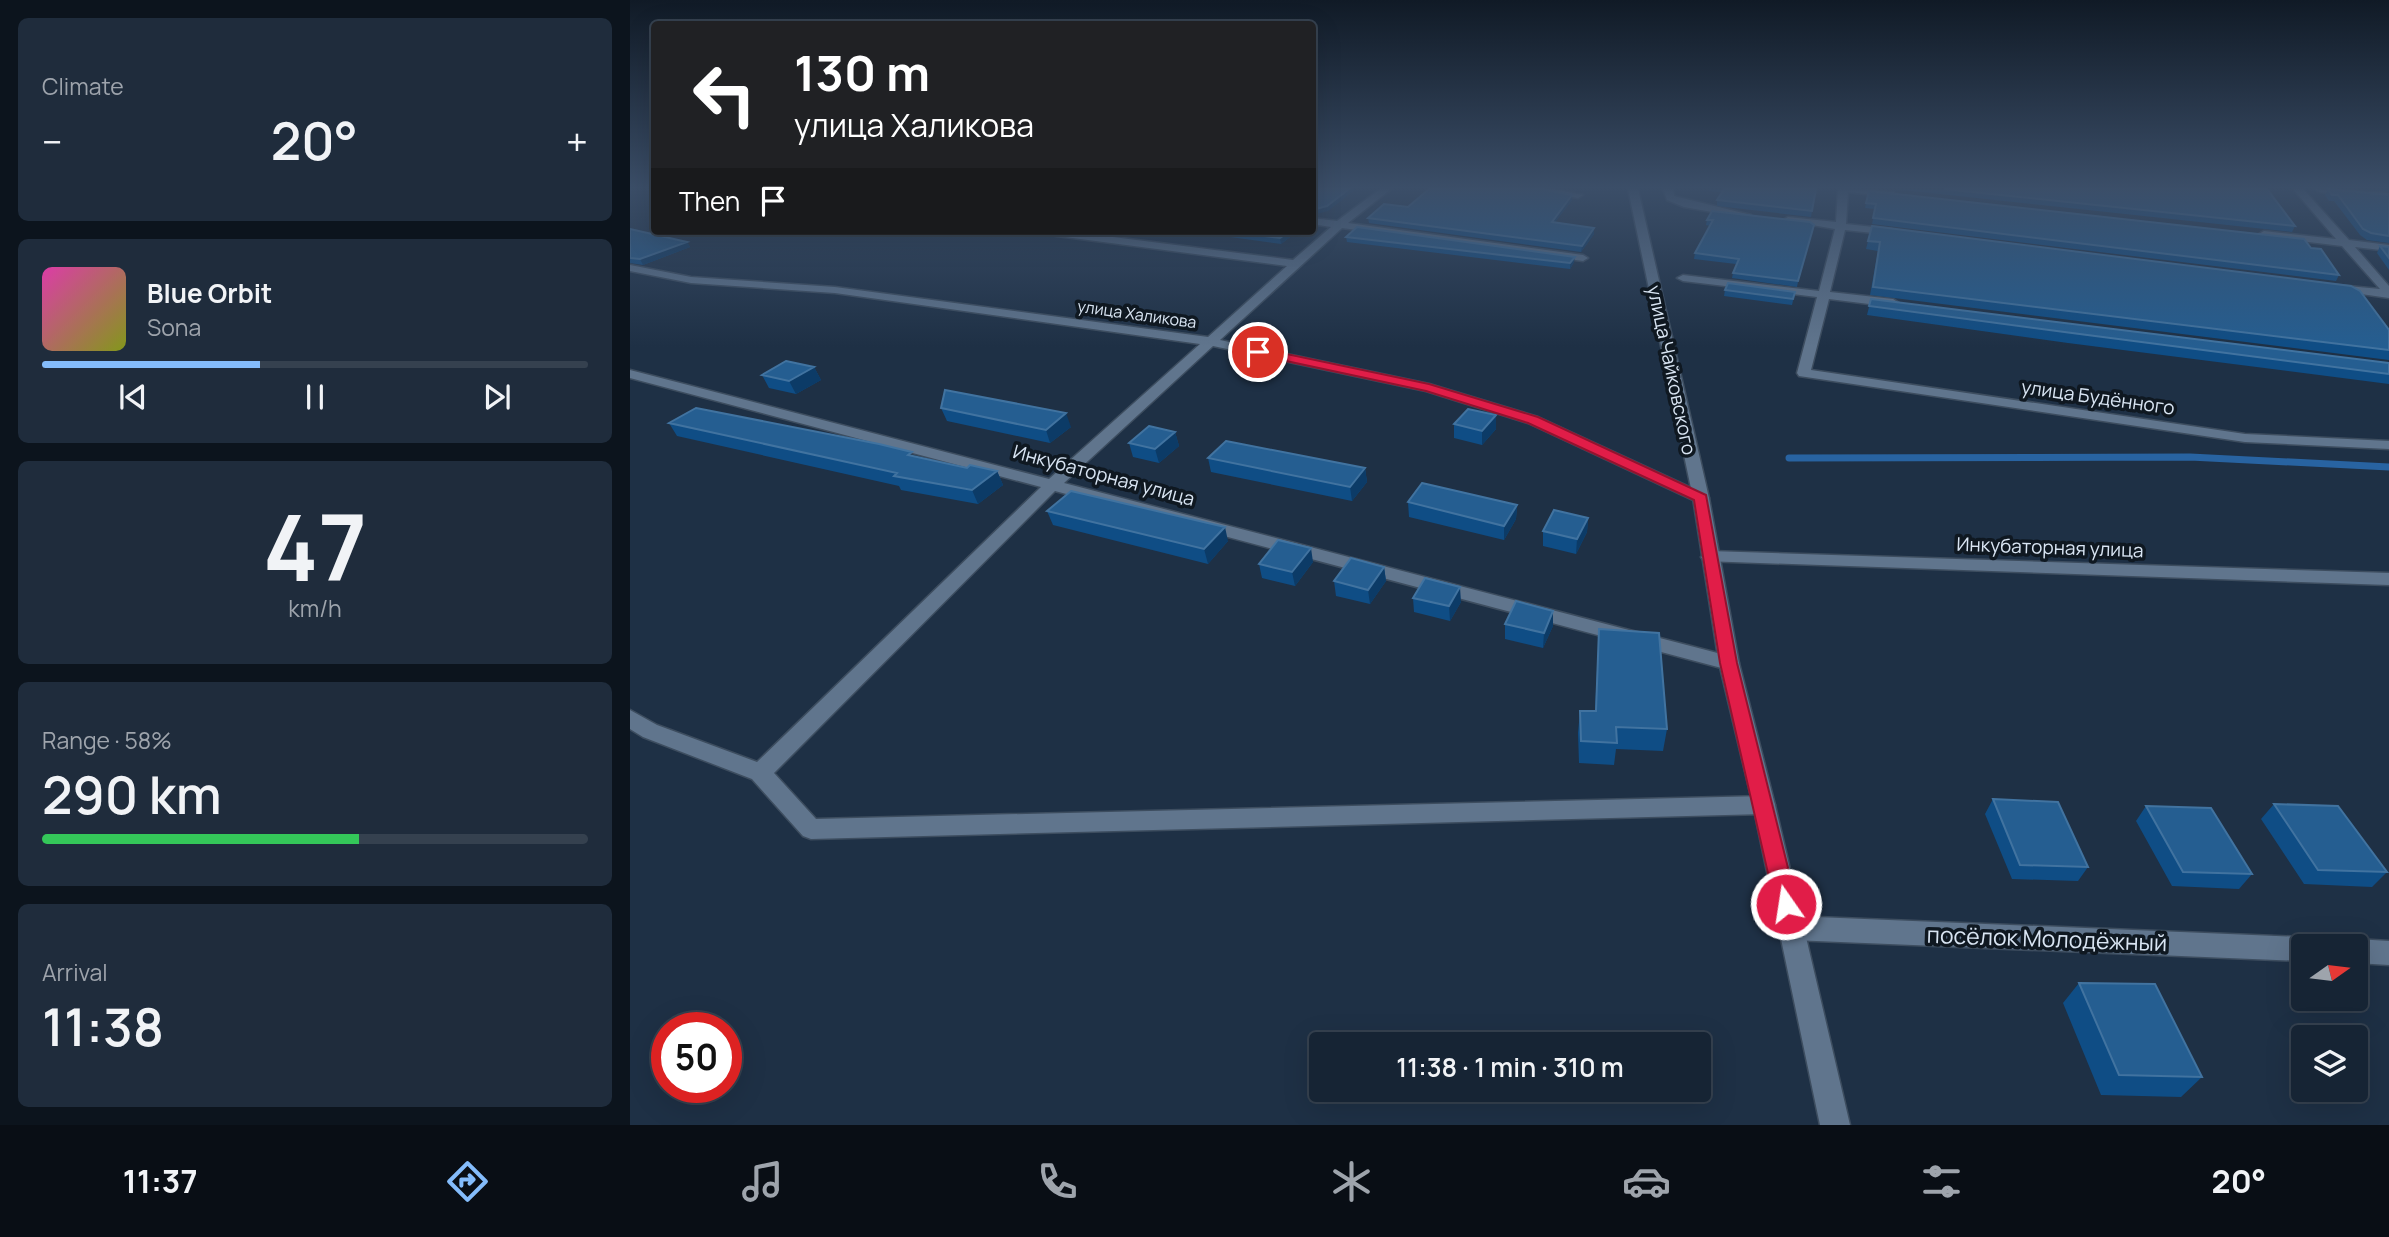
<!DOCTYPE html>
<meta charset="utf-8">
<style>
body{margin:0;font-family:Manrope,sans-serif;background:#1f2c3c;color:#f1f3f6;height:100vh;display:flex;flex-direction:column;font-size:26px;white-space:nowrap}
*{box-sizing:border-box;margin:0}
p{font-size:23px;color:#9ea4ac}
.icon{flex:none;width:38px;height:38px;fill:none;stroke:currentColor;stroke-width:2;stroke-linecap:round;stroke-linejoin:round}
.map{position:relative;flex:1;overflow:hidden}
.panel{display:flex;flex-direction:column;gap:18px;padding:18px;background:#0c141d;width:630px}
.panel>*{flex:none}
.hud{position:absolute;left:21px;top:21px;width:665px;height:214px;border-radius:7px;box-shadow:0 7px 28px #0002,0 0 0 2px #35414f;background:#202124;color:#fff;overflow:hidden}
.needle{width:46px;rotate:76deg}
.controls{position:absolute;left:1661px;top:934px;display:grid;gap:14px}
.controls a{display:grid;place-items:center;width:77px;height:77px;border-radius:7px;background:#162434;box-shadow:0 7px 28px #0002,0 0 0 2px #35414f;font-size:35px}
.speed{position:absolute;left:21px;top:1012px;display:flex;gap:14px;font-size:35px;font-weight:700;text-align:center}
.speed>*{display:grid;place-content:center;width:91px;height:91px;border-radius:50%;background:#162434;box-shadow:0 7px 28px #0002,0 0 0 2px #35414f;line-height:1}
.speed .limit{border:10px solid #d22;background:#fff;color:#111}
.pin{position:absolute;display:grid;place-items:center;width:60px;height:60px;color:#fff;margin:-30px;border:4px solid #fff;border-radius:50%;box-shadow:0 2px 7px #0007}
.me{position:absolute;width:77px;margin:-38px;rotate:347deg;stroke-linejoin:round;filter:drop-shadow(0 0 5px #0008)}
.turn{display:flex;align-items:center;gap:24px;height:147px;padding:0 28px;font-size:32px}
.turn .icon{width:91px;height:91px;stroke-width:2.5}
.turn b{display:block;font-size:49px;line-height:60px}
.then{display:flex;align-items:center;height:66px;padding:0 28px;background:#0003;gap:14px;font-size:26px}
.big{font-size:52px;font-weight:600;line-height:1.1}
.panel .card{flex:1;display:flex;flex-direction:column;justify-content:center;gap:10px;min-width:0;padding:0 24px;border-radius:10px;background:#1f2c3c}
.panel .dial{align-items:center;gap:0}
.dial b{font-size:91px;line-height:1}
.song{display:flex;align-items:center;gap:21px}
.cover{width:84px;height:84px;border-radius:10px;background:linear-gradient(135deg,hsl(320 70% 55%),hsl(70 70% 35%))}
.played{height:7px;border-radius:4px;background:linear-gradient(90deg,#84bcfb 40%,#35414f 40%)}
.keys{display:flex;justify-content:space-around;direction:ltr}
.heat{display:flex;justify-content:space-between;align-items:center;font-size:38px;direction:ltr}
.charge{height:10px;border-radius:5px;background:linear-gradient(90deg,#34c759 58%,#35414f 0)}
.trip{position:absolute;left:679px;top:1032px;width:402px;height:70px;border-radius:7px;background:#162434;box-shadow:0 7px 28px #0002,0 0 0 2px #35414f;font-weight:600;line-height:70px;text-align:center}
.menu{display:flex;height:112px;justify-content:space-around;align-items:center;background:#090e15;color:#9ea4ac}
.menu .icon{width:49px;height:49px}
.menu .on{color:#84bcfb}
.menu b{font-size:32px;color:#f1f3f6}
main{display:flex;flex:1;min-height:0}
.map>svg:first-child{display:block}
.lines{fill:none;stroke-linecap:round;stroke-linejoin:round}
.stream{stroke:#2863a1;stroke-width:7}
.minor-casing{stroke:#3d4d5f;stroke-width:3}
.secondary-casing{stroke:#3d4d5f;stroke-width:3}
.minor{fill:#60758d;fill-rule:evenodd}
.secondary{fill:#60758d;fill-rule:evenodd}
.wall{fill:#0f4d85}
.shaded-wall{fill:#0c3b67}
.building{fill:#255e91;stroke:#4173a0;stroke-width:2}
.route{fill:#e11d48;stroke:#92132f;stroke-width:2}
.labels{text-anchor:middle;stroke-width:7;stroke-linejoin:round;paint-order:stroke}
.far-street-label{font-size:16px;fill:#d9e5f3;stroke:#0f1821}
.street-label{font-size:19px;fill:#d9e5f3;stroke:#0f1821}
.near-street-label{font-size:23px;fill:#d9e5f3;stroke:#0f1821}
</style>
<main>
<section class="panel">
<div class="card"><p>Climate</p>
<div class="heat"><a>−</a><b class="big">20°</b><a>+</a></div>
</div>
<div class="card">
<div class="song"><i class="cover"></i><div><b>Blue Orbit</b><p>Sona</p></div></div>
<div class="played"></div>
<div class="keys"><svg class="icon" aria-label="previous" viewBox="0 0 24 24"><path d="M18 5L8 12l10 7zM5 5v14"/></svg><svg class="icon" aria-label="pause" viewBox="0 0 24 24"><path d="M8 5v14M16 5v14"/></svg><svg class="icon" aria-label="next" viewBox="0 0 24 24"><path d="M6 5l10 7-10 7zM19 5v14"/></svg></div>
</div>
<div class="card dial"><b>47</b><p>km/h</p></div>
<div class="card"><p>Range · 58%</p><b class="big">290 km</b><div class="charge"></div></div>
<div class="card"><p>Arrival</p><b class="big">11:38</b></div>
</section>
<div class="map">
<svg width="1759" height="1125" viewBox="0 0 1759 1125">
<rect width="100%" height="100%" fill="#1e3045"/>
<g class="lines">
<!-- stream -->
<path class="stream" d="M1159 458 1560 457 1759 467"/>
<!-- minor casing -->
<g class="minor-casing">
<path id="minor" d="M750 189H761L718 223 953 255 958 258 953 261 712 228 590 340 799 384 908 417 1077 495 1079 498 1077 501H1065L898 423 796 391 583 346 434 483 1099 656 1106 658 1109 663 1106 668 1099 670 425 491 144 773 186 819 1134 796 1142 798 1145 805 1142 812 1134 814 181 839 173 836 122 779 13 737 0 729V710L27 725 127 762 411 487 0 378V370L419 479 570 344 205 293 61 283 0 271V265L61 277 205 287 578 337 657 266 412 234 407 231H436L663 260 701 227 682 224V218L707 221Z
M895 189H923L953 195 948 198Z
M1033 189H1043L1044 196 1121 215 1116 218 1054 207 1037 200Z
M1208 189 1264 192V196L1261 197 1218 192 1216 224 1262 229 1267 232 1262 235 1215 230 1200 292 1263 299 1269 303 1263 307 1199 299 1181 370 1615 434 1759 441V449L1615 442 1169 376 1167 373 1187 297 1053 281 1047 278 1053 275 1189 291 1205 229 1153 220 1158 217 1206 222Z
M1663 189H1673L1719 240 1759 245V251L1725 247 1759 286V298L1703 290V286L1707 285 1750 289 1712 246 1630 236 1629 234 1634 231 1706 239Z
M1685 189 1759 193V199L1690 192Z
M1080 551 1759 573V585L1074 561 1071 557Z
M1162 916 1673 937 1682 940 1685 947H1673V961L1162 940 1153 936 1149 928 1153 920Z
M1726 939 1759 941V965L1726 963V947H1715L1717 942Z"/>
</g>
<!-- secondary casing -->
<g class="secondary-casing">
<path id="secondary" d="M998 189H1008L1079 498 1109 663 1145 805 1220 1125H1190L1123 805 1089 663 1063 498Z"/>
</g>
<!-- minor -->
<use href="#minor" class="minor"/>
<!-- secondary -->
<use href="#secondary" class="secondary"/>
</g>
<!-- wall -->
<path class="wall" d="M1079 189H1186L1181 217 1087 206V200L1092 192 1079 191Z
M1264 189H1640L1639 191 1665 226 1662 232Z
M1698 189 1759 195V243L1737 240 1730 235 1704 201H1699L1695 195Z
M1727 189H1759V191Z
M1239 191 1681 248 1709 275 1706 281 1242 224 1245 209 1235 208Z
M942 200 925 222 964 228V234L951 252 739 223 738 218 778 207Z
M1077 220 1180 222 1167 287 1102 278 1103 273 1106 264 1064 259 1065 253 1080 226 1076 225Z
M1242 226 1759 330V360L1240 295 1248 251 1236 249Z
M0 229 57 242 60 247 13 265 0 263Z
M557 231H668L651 244Z
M716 237 944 262 940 269 717 242Z
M1750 246 1759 247V270L1747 253Z
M1095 290 1165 292 1162 305 1094 296Z
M1241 299 1759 363V384L1438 343 1237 315Z
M184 367 191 380 166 394 139 388 132 375Z
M311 408 441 427 420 443 317 421Z
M866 415V429L852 445 824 438V424Z
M39 423 283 456 337 468 367 471 373 485 348 504 271 490 269 486 47 436Z
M545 432 549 446 529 463 503 457 499 443Z
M578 458 735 468 737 482 722 501 581 472Z
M778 502 887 505 886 519 874 540 779 517Z
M417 511 598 541 578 564 423 525Z
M958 518 957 532 946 554 913 546V531Z
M683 562 665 586 632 578 629 564Z
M754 567 756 581 740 604 706 596 704 581Z
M783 598 831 602 820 621 784 612Z
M875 624 923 626 913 648 875 639Z
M969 629 1037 729 1033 751 986 749 984 765 949 763 948 733 950 711H965Z
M1363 799 1458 867 1448 881 1382 879 1355 814Z
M1644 804 1757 872 1742 887 1674 884 1631 819Z
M1516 806 1622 874 1609 889 1542 886 1506 821Z
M1449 983 1572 1077 1551 1097 1471 1095 1433 1003Z"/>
<!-- shaded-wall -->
<path class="shaded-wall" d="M719 189H726L698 211 682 215V210Z
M942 195V200L921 227 922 222Z
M964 228V234L951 252 952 246Z
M660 231H668L651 244 650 238Z
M57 242 60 247 13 265 10 259Z
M945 257 944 262 940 269V263Z
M184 367 191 380 166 394 159 381Z
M436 413 441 427 420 443 416 430Z
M866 415V429L852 445V431Z
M545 432 549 446 529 463 525 449Z
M735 468 737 482 722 501 720 487Z
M367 471 373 485 348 504 342 490Z
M887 505 886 519 874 540V526Z
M958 518 957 532 946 554 947 539Z
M595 527 598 541 578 564 574 549Z
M681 548 683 562 665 586 662 572Z
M754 567 756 581 740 604 738 590Z
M830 587 831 602 820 621 819 606Z
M923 611V626L913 648 914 633Z"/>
<!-- building -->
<path class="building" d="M682 189H719L697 206 682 210Z
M799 189H911L942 195 922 222 964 228 952 246 738 218 754 204 778 207Z
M1094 189H1186L1182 211 1087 200Z
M1314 189H1637L1665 226Z
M1698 189 1759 195V236L1741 233 1733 229 1708 195H1702Z
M1239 191 1674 239 1681 248 1691 249 1709 275 1243 218 1246 204 1236 203Z
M1082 211 1180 222 1184 225 1168 281 1103 273 1109 259 1065 253 1083 220H1077Z
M1242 226 1721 286 1730 291 1759 330V350L1243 287 1250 242 1238 241Z
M727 227 945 257 940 263 716 237Z
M0 229 57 242 10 259 0 258Z
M596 231H660L650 238Z
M1750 246 1759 247V258Z
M1098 283 1165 292 1163 299 1095 290Z
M1241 299 1759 363V374L1442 333 1239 306Z
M156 361 184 367 159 381 132 375Z
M315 390 436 413 416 430 311 408Z
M66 408 249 444 282 452 278 455 337 468 340 465 367 471 342 490 264 476 267 473 39 423Z
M838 409 866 415 852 431 824 424Z
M519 426 545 432 525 449 499 443Z
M596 441 735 468 720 487 578 458Z
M792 483 887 505 874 526 778 502Z
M441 491 595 527 574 549 417 511Z
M924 510 958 518 947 539 913 531Z
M648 540 681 548 662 572 629 564Z
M721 558 754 567 738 590 704 581Z
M795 578 830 587 819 606 783 598Z
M886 601 923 611 914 633 875 624Z
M969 629 1029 633 1037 729 986 727 987 743 951 741 950 711H966Z
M1363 799 1428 802 1458 867 1390 865Z
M1644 804 1708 806 1757 872 1688 870Z
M1516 806 1581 808 1622 874 1553 872Z
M1449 983 1525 984 1572 1077 1489 1075Z"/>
<!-- sky -->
<linearGradient id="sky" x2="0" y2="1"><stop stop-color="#101a26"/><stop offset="0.54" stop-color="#3b4e68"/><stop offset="1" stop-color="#3b4e68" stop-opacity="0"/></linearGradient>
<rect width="1759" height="347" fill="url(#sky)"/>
<!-- route -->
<path class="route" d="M628 348 799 384 908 417 1076 495 1107 663 1167 904 1164 911 1156 914 1148 911 1145 904 1090 663 1064 500 898 423 796 391 623 354V349Z"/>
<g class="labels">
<!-- far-street labels -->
<g class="far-street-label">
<text transform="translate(507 314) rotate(8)" y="6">улица Халикова</text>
</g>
<!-- street labels -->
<g class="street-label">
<text transform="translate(1042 370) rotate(78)" y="7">улица Чайковского</text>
<text transform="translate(1468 397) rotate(8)" y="7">улица Будённого</text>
<text transform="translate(474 475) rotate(15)" y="7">Инкубаторная улица</text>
<text transform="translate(1420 547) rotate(2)" y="7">Инкубаторная улица</text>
</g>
<!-- near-street labels -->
<g class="near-street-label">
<text transform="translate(1417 939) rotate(2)" y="8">посёлок Молодёжный</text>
</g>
</g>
</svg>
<div class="controls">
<a><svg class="needle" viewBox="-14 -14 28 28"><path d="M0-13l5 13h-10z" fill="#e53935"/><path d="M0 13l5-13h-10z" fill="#9ea4ac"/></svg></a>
<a><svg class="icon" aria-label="layers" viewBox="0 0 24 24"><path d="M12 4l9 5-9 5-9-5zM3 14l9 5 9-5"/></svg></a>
</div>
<div class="speed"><div class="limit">50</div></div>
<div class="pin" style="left:628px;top:352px;background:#d93025"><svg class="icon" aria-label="arrive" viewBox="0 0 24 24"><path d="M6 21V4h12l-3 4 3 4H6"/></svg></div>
<svg class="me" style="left:1156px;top:904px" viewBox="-20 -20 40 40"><circle r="17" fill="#e11d48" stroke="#fff" stroke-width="3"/><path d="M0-11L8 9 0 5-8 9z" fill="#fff"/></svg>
<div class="trip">11:38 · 1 min · 310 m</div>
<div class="hud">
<div class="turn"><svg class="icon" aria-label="left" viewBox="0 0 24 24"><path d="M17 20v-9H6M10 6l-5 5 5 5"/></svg><div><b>130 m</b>улица Халикова</div></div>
<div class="then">Then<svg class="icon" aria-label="arrive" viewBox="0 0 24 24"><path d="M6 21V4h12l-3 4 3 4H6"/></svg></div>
</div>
</div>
</main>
<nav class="menu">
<b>11:37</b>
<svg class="icon on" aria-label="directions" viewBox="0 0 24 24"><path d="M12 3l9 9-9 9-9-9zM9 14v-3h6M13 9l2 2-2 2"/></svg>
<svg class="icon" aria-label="music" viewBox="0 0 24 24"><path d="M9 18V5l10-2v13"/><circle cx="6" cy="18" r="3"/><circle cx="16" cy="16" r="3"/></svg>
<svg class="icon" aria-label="phone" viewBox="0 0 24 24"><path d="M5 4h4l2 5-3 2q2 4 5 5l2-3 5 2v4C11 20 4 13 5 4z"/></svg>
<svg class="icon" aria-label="climate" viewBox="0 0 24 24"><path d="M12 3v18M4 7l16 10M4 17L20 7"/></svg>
<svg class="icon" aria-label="car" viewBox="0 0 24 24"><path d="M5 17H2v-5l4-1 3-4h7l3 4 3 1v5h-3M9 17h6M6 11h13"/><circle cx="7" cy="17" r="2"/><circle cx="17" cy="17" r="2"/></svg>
<svg class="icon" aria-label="filters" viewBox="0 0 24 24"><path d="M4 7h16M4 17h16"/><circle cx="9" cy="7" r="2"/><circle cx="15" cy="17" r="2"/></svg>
<b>20°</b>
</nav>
